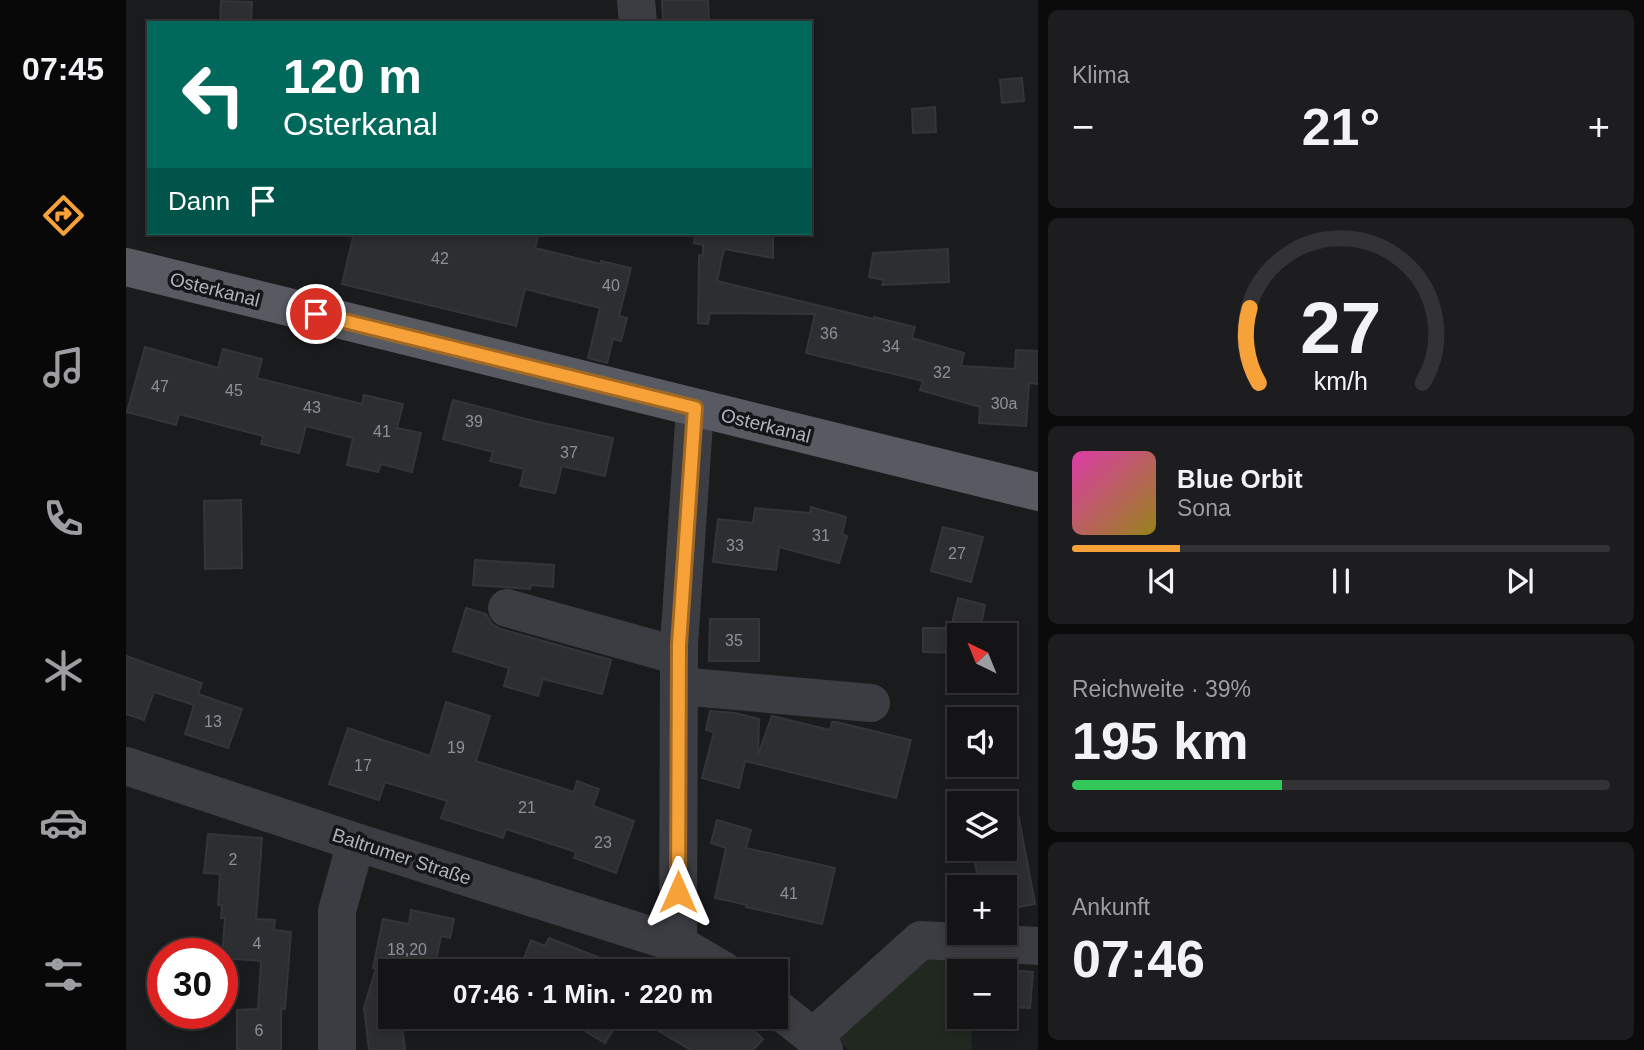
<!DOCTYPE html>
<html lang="de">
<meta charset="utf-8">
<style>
body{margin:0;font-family:Arial,sans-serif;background:#1d1d1f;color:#f1f3f6;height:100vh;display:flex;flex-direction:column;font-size:26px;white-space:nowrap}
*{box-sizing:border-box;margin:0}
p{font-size:23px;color:#9d9ea1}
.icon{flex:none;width:38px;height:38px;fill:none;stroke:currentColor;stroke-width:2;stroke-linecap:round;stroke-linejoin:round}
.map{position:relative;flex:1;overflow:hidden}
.drawer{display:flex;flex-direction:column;gap:10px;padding:10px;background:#0b0b0c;width:606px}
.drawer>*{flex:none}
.top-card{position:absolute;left:21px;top:21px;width:665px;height:214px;border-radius:0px;box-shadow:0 4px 10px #0003,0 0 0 2px #333335;background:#00695c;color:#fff;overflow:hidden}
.needle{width:46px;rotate:317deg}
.controls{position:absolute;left:821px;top:623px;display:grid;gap:14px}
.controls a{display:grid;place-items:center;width:70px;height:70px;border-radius:0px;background:#141416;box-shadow:0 4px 10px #0003,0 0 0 2px #333335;font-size:35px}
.speed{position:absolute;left:21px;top:938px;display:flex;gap:14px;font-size:35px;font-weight:700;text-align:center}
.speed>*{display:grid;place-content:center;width:91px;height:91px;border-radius:50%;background:#141416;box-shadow:0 4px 10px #0003,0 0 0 2px #333335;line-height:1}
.speed .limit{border:10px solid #d22;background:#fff;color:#111}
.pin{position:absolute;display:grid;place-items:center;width:60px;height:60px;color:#fff;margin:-30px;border:4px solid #fff;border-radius:50%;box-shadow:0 2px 7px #0007}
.me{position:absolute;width:77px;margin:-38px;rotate:0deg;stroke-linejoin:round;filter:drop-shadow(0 0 5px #0008)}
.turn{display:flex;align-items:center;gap:24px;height:147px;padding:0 21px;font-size:32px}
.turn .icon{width:91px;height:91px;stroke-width:2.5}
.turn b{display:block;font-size:49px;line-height:60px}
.then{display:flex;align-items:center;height:66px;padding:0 21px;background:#0003;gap:14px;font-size:26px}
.big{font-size:52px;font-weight:700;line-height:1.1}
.drawer .card{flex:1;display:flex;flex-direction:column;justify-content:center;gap:10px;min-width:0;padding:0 24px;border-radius:10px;background:#1d1d1f}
.drawer .dial{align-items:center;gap:0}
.dial svg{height:182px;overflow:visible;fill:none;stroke:#333335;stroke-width:7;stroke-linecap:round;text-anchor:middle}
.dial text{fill:#f1f3f6;stroke:none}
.song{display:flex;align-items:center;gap:21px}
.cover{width:84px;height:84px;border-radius:10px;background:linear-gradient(135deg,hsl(320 70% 55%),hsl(50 70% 35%))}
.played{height:7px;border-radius:4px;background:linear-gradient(90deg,#f7a238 20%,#333335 20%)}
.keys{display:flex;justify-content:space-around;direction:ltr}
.heat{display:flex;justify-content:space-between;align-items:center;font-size:38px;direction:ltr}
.charge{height:10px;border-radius:5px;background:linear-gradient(90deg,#34c759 39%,#333335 0)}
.trip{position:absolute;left:252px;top:959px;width:410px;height:70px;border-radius:0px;background:#141416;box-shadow:0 4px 10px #0003,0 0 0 2px #333335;font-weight:700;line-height:70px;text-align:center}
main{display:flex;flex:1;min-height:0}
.tabs{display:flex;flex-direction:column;width:126px;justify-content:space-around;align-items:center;background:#080809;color:#9d9ea1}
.tabs .icon{width:49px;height:49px}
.tabs .active{color:#f7a238}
.tabs b{font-size:32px;color:#f1f3f6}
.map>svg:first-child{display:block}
.green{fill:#202820}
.building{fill:#2d2e31;stroke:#343539;stroke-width:2}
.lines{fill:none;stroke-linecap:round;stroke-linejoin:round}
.minor{stroke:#3b3d42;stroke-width:38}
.major{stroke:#575a61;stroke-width:38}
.route-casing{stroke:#a16924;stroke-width:18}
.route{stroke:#f7a238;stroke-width:12}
.labels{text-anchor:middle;stroke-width:7;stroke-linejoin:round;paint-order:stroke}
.number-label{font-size:16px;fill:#8c9198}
.street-label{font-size:19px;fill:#adb3bc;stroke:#151518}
</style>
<main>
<nav class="tabs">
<b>07:45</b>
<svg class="icon active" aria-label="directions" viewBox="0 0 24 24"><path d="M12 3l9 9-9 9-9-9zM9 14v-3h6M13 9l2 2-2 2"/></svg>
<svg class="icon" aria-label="music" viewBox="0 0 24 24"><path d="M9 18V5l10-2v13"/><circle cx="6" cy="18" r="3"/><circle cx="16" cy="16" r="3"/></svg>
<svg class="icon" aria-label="phone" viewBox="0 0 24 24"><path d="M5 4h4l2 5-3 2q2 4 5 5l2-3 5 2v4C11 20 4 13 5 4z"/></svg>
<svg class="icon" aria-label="climate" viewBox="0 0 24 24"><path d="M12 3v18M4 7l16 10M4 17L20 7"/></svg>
<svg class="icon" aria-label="car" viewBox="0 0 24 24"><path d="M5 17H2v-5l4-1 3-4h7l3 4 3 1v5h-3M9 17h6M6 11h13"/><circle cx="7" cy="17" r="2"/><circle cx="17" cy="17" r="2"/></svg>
<svg class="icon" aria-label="filters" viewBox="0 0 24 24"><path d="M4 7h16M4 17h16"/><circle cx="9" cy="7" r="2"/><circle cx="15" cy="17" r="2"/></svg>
</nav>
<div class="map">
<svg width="913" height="1050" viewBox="0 0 913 1050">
<rect width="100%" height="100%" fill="#1a1b1d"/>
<!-- green -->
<path class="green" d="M797 952 843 959V971H833V1017H845L846 1050H722L707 1033Z"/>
<!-- building -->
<path class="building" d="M536 0H582L583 23H537Z
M95 1 126 2 125 23H94Z
M896 78 898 101 876 103 874 80Z
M809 107 810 132 787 133 786 109Z
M228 233H413L409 248 475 264V261L505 268 493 316 501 318 495 341 487 339 481 363 462 358 474 308 399 289 390 326 216 284Z
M569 233H647V258L598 249 591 281 748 319V317L789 327 786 338 838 353 835 366 889 369 890 350 913 351V384L903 383 900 426 853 423 854 407 794 390 797 381 680 353 689 314 584 313 582 324 572 323 573 255 577 256V245L568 243Z
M822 249 823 282 756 285 758 280 743 277 747 253Z
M19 347 92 368 97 349 136 359 131 378 236 404 238 395 277 404 271 428 295 433 286 472 255 464 252 472 221 465 227 438 180 426 173 453 135 444 137 436 53 414 50 425 1 412Z
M327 400 408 421 487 438 479 476 436 466 429 493 394 486 398 469 364 461 367 452 317 439Z
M115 500 116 568 79 569 78 501Z
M685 507 720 517 716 534 721 536 713 563 653 547 650 570 587 562 592 519 627 523 629 508 684 513Z
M817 527 857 537 845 582 805 571Z
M349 560 428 565 427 587 405 585 404 589 347 585Z
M832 598 859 605 853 635H833V653L797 652V628H825Z
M340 608 360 614 366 624 375 629 485 660 476 694 417 679 412 696 378 686 383 668 327 651Z
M584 619H633V661H583Z
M0 656 76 683 72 694 116 709 102 748 59 734 68 705 28 692 18 720 0 714Z
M320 702 364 716 350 761 448 792 451 781 473 789 467 806 508 821 490 873 448 858 450 852 380 829 377 838 315 818 321 801 259 782 253 800 203 784 222 728 304 756Z
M584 711 609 713 633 719 632 755 646 716 704 730 706 722H710L785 740 770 798 619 761 613 788 576 778 588 732 580 730Z
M889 797 909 904 878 910V887H854L846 849H878V798Z
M591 820 625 830 620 848 709 868 696 924 620 907 621 905 589 898 600 848 585 843Z
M82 834 136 838 130 919 149 920 148 930 165 932 159 1009H155V1050H111V1010L132 1009 135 961 96 958 99 918H95L96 905H92L94 874 78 873Z
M285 910 328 919 324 938 315 936 309 966 283 961 281 971H264V1017H275L279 1050H243L238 1008 250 968H247L257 919 283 924Z
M423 938 505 970V971H393L405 940 419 946Z
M878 970 907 972 904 1008 878 1007Z
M470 1017H495L479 1043 460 1032Z
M509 1017H613L637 1039 627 1050H565Z"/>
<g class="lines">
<!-- minor -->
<path class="minor" d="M510 0 512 23
M381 608 553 656
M553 686 745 703
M0 766 230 842 552 944 598 971
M552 944 553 645 569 408
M649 1007 687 1037 698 1050
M687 1037 795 940 913 946
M211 1050V911L230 842"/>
<!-- major -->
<path class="major" d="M0 267 913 492"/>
</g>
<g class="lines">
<!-- route casing -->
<g class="route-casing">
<path id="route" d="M190 314 569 408 553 645 552 892"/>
</g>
<!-- route -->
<use href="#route" class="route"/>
</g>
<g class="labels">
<!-- number labels -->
<g class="number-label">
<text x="314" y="264">42</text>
<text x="485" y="291">40</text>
<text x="703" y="339">36</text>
<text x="765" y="352">34</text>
<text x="816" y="378">32</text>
<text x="34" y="392">47</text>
<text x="108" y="396">45</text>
<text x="878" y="409">30a</text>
<text x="186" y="413">43</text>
<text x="348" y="427">39</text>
<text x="256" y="437">41</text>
<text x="443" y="458">37</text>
<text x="695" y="541">31</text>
<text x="609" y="551">33</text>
<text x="831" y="559">27</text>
<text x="608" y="646">35</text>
<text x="87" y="727">13</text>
<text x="330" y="753">19</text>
<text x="237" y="771">17</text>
<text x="401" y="813">21</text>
<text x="477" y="848">23</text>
<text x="107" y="865">2</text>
<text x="663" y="899">41</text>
<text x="131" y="949">4</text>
<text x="281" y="955">18,20</text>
<text x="133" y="1036">6</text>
</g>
<!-- street labels -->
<g class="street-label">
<text transform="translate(89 289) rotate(14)" y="7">Osterkanal</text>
<text transform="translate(640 425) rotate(14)" y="7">Osterkanal</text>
<text transform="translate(276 856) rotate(18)" y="7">Baltrumer Straße</text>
</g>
</g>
</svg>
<div class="controls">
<a><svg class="needle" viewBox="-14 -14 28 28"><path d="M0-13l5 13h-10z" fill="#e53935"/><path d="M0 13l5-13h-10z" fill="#9d9ea1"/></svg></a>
<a><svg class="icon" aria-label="sound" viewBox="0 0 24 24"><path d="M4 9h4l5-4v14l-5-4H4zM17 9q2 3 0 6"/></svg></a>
<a><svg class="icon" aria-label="layers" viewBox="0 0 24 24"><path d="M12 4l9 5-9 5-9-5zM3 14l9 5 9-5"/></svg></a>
<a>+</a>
<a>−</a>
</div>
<div class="speed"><div class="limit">30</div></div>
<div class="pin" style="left:190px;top:314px;background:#d93025"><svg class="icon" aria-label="arrive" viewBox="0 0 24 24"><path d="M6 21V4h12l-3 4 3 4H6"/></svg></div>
<svg class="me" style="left:552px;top:892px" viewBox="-20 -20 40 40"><path d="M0-17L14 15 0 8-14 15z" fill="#f7a238" stroke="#fff" stroke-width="4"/></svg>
<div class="trip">07:46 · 1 Min. · 220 m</div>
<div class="top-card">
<div class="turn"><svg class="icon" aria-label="left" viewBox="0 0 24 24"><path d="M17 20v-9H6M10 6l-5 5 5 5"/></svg><div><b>120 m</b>Osterkanal</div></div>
<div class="then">Dann<svg class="icon" aria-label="arrive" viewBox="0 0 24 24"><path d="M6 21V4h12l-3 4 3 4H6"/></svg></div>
</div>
</div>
<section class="drawer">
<div class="card"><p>Klima</p>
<div class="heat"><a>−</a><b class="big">21°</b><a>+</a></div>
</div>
<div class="card dial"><svg viewBox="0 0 100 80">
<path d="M14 69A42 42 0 1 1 86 69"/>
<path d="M14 69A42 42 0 0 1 10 36" stroke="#f7a238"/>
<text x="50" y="56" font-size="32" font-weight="700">27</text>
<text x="50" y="72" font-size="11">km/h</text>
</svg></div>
<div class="card">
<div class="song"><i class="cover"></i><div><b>Blue Orbit</b><p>Sona</p></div></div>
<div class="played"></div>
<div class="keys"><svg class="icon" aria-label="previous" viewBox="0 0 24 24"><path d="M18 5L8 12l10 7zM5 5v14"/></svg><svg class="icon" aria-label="pause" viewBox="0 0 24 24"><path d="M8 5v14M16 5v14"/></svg><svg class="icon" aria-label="next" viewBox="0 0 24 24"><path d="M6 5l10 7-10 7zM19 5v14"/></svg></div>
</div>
<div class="card"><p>Reichweite · 39%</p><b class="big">195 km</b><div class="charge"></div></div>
<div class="card"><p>Ankunft</p><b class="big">07:46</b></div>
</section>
</main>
